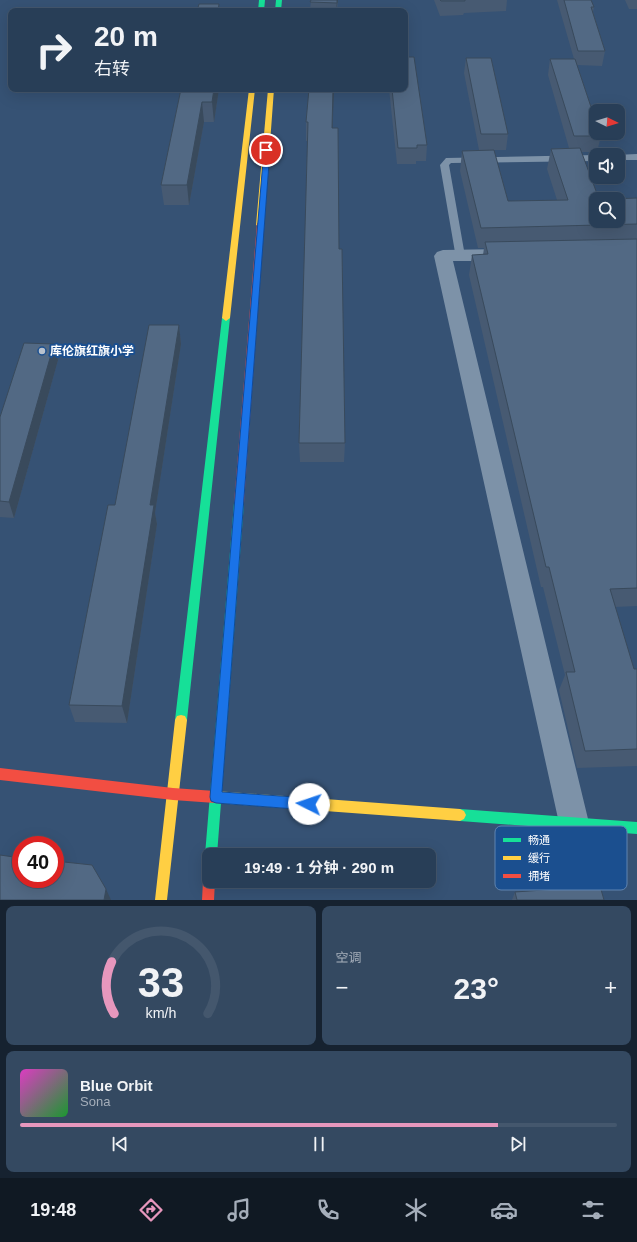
<!DOCTYPE html>
<html lang="zh">
<meta charset="utf-8">
<style>
body{margin:0;font-family:Helvetica,"Noto Sans SC",sans-serif;background:#344961;color:#f1f3f6;height:100vh;display:flex;flex-direction:column;font-size:15px;white-space:nowrap}
*{box-sizing:border-box;margin:0}
p{font-size:13px;color:#a5aeba}
.icon{flex:none;width:22px;height:22px;fill:none;stroke:currentColor;stroke-width:2;stroke-linecap:round;stroke-linejoin:round}
.map{position:relative;height:900px;overflow:hidden}
.sheet{display:flex;flex-direction:column;gap:6px;padding:6px;background:#162230;flex:1}
.sheet>*{flex:none}
.banner{position:absolute;left:8px;top:8px;width:400px;height:84px;border-radius:8px;box-shadow:0 4px 16px #0002,0 0 0 1px #44576d;background:#283e57;color:#f1f3f6;overflow:hidden}
.needle{width:26px;rotate:95deg}
.fabs{position:absolute;left:589px;top:104px;display:grid;gap:8px}
.fabs a{display:grid;place-items:center;width:36px;height:36px;border-radius:8px;background:#283e57;box-shadow:0 4px 16px #0002,0 0 0 1px #44576d;font-size:20px}
.speed{position:absolute;left:12px;top:836px;display:flex;gap:8px;font-size:20px;font-weight:700;text-align:center}
.speed>*{display:grid;place-content:center;width:52px;height:52px;border-radius:50%;background:#283e57;box-shadow:0 4px 16px #0002,0 0 0 1px #44576d;line-height:1}
.speed .limit{border:6px solid #d22;background:#fff;color:#111}
.pin{position:absolute;display:grid;place-items:center;width:34px;height:34px;color:#fff;margin:-17px;border:2px solid #fff;border-radius:50%;box-shadow:0 1px 4px #0007}
.me{position:absolute;width:44px;margin:-22px;rotate:274deg;stroke-linejoin:round;filter:drop-shadow(0 0 3px #0008)}
.turn{display:flex;align-items:center;gap:14px;height:84px;padding:0 20px;font-size:18px}
.turn .icon{width:52px;height:52px;stroke-width:2.5}
.turn b{display:block;font-size:28px;line-height:34px}
.big{font-size:30px;font-weight:700;line-height:1.1}
.sheet .widget{flex:1;display:flex;flex-direction:column;justify-content:center;gap:6px;min-width:0;padding:0 14px;border-radius:8px;background:#344961}
.sheet .dial{align-items:center;gap:0}
.dial svg{height:104px;overflow:visible;fill:none;stroke:#44576d;stroke-width:7;stroke-linecap:round;text-anchor:middle}
.dial text{fill:#f1f3f6;stroke:none}
.song{display:flex;align-items:center;gap:12px}
.cover{width:48px;height:48px;border-radius:6px;background:linear-gradient(135deg,hsl(310 70% 55%),hsl(130 70% 35%))}
.played{height:4px;border-radius:2px;background:linear-gradient(90deg,#e797bd 80%,#44576d 80%)}
.keys{display:flex;justify-content:space-around;direction:ltr}
.heat{display:flex;justify-content:space-between;align-items:center;font-size:22px;direction:ltr}
.sheet .tiles{flex:1;display:grid;gap:6px;grid-template-columns:1fr 1fr}
.widget:last-child{grid-column:span 2}
.trip{position:absolute;left:202px;top:848px;width:234px;height:40px;border-radius:8px;background:#283e57;box-shadow:0 4px 16px #0002,0 0 0 1px #44576d;font-weight:700;line-height:40px;text-align:center}
.dock{display:flex;height:64px;justify-content:space-around;align-items:center;background:#101923;color:#a5aeba}
.dock .icon{width:28px;height:28px}
.dock .selected{color:#e797bd}
.dock b{font-size:18px;color:#f1f3f6}
.map>svg:first-child{display:block}
.lines{fill:none;stroke-linecap:round;stroke-linejoin:round}
.lane{fill:#7d92a8;fill-rule:evenodd}
.street{fill:#7d92a8;fill-rule:evenodd}
.fast{fill:#16e098;fill-rule:evenodd}
.slow{fill:#ffcf43;fill-rule:evenodd}
.jam{fill:#f24e42;fill-rule:evenodd}
.wall{fill:#475a72}
.shaded-wall{fill:#394a5c}
.building{fill:#526984;stroke:#394a5c}
.route{fill:#1a73e8;stroke:#114b97}
.poi-dot{fill:#b9c2ce;stroke:#1b4f8f;stroke-width:1.5}
.labels{text-anchor:middle;stroke-width:4;stroke-linejoin:round;paint-order:stroke}
.poi-label{font-size:12px;font-weight:bold;fill:#fff;stroke:#1b4f8f;text-anchor:start}
.key{fill:#1b4f8f;stroke:#5f84b1;stroke-width:1}
.key-label{font-size:11px;fill:#fff}
</style>
<div class="map">
<svg width="637" height="900" viewBox="0 0 637 900">
<rect width="100%" height="100%" fill="#365274"/>
<g class="lines">
<!-- lane -->
<path class="lane" d="M637 154V160H618V155H615Z
M596 155V161L451 163 449 165 465 256 460 259 456 258 440 165 446 158Z"/>
<!-- street -->
<path class="street" d="M502 249 508 251 511 255 508 259 502 261H453L589 823 584 833 574 837 564 833 559 823 434 256 437 252 443 250Z"/>
<!-- fast -->
<path class="fast" d="M259 0H265L264 11H258Z
M276 0H282L281 11H275Z
M226 315 230 318 187 720 185 724 181 725 177 724 175 720 222 318Z
M239 499 242 500 244 503 217 855H209V860L207 859 205 855 234 503 236 500Z
M460 809 637 822V834L460 821 456 819 454 815 456 811Z"/>
<!-- slow -->
<path class="slow" d="M249 89H255L230 318 226 321 222 318Z
M268 89H274L264 225 260 227 256 225Z
M181 715 185 716 187 720 167 900H155L175 720 177 716Z
M215 791 460 809 464 811 466 815 464 819 460 821 215 803 211 801 209 797 211 793Z"/>
<!-- jam -->
<path class="jam" d="M257 223H260L264 225 244 503 242 506H236L234 503Z
M0 768 173 788 215 791 219 793 221 797 219 801 215 803 173 800 0 780Z
M209 875V881H215L214 900H202L203 881 205 877Z"/>
</g>
<!-- wall -->
<path class="wall" d="M311 0H338L337 11H310Z
M434 0H507L506 11 464 13 463 15 440 16Z
M557 0H591L594 7 593 12 605 51 602 66 577 65 601 136 597 152H581L596 221 637 198V606L615 607 634 669H637V766L577 768 559 690 565 675 543 587H541L469 275 472 255H483L484 248H478L460 171 462 151 479 150 464 73 466 58 508 134 506 150H494L508 201 557 200 547 169 551 149 569 148 548 75 550 59H574L563 21Z
M625 0H637V9H629Z
M181 89H219L214 122H204L189 205H164L161 185Z
M334 89 332 128 339 249 345 443 344 462H300L299 443 308 141H306V122Z
M389 89H405L427 145 426 161H416V164H397Z
M179 325 181 344 155 513 157 524 127 723 75 722 69 705 115 505Z
M58 360 14 518 0 517V417Z
M515 892 604 900H512Z"/>
<!-- shaded-wall -->
<path class="shaded-wall" d="M337 0H338L336 11Z
M214 89H219L214 122 212 102Z
M333 89H334L332 146V128Z
M202 102 204 122 189 205 187 185Z
M179 325 181 344 155 513 157 524 127 723 122 706 150 505Z
M54 344 58 360 14 518 9 502Z
M106 889 111 900H104Z"/>
<!-- building -->
<path class="building" d="M311 0H337V3L310 2Z
M440 0H465V1H441Z
M564 0H591L594 7H591L605 51H578Z
M199 4H219L218 11H197Z
M405 57H414L427 145H417V148H398L392 89H405Z
M466 58H491L508 134H481Z
M550 59H575L596 122V133H600L601 136H574Z
M181 89H214L212 102H202L187 185H161Z
M309 89H333L332 128H338L339 249H342L345 443H299L308 122H306Z
M580 148 599 199H596V221H618V199H611L637 198V224L481 228 462 151 494 150 508 201 568 200 551 149Z
M637 239V588L610 589 634 669H637V749L585 751 566 672H575L549 567H546L472 255 488 254 485 242Z
M149 325H179L150 505H154L122 706 69 705 108 505H115Z
M24 343 54 344 9 502 0 501V417Z
M0 855 21 858V879H55V861L92 865 106 889 104 900H0Z
M600 886 604 900H517L515 892Z"/>
<!-- route -->
<path class="route" d="M264 149 270 150 222 792 309 798 313 800 315 804 313 808 309 810 216 803 211 801 210 797Z"/>
<!-- markers -->
<circle class="poi-dot" cx="42" cy="351" r="4"/>
<g class="labels">
<!-- poi labels -->
<g class="poi-label">
<text x="50" y="355">库伦旗红旗小学</text>
</g>
</g>
<!-- legend -->
<rect x="495" y="826" width="132" height="64" rx="6" class="key"/>
<rect x="503" y="838" width="18" height="4" fill="#16e098"/>
<rect x="503" y="856" width="18" height="4" fill="#ffcf43"/>
<rect x="503" y="874" width="18" height="4" fill="#f24e42"/>
<g class="key-label">
<text x="528" y="844">畅通</text>
<text x="528" y="862">缓行</text>
<text x="528" y="880">拥堵</text>
</g>
</svg>
<div class="fabs">
<a><svg class="needle" viewBox="-14 -14 28 28"><path d="M0-13l5 13h-10z" fill="#e53935"/><path d="M0 13l5-13h-10z" fill="#a5aeba"/></svg></a>
<a><svg class="icon" aria-label="sound" viewBox="0 0 24 24"><path d="M4 9h4l5-4v14l-5-4H4zM17 9q2 3 0 6"/></svg></a>
<a><svg class="icon" aria-label="search" viewBox="0 0 24 24"><circle cx="10" cy="10" r="6"/><path d="M15 15l6 6"/></svg></a>
</div>
<div class="speed"><div class="limit">40</div></div>
<div class="pin" style="left:266px;top:150px;background:#d93025"><svg class="icon" aria-label="arrive" viewBox="0 0 24 24"><path d="M6 21V4h12l-3 4 3 4H6"/></svg></div>
<svg class="me" style="left:309px;top:804px" viewBox="-20 -20 40 40"><circle r="19" fill="#fff"/><path d="M0-13L10 11 0 6-10 11z" fill="#1a73e8"/></svg>
<div class="trip">19:49 · 1 分钟 · 290 m</div>
<div class="banner">
<div class="turn"><svg class="icon" aria-label="right" viewBox="0 0 24 24"><path d="M7 20v-9h11M14 6l5 5-5 5"/></svg><div><b>20 m</b>右转</div></div>
</div>
</div>
<section class="sheet">
<div class="tiles">
<div class="widget dial"><svg viewBox="0 0 100 80">
<path d="M14 69A42 42 0 1 1 86 69"/>
<path d="M14 69A42 42 0 0 1 12 29" stroke="#e797bd"/>
<text x="50" y="56" font-size="32" font-weight="700">33</text>
<text x="50" y="72" font-size="11">km/h</text>
</svg></div>
<div class="widget"><p>空调</p>
<div class="heat"><a>−</a><b class="big">23°</b><a>+</a></div>
</div>
<div class="widget">
<div class="song"><i class="cover"></i><div><b>Blue Orbit</b><p>Sona</p></div></div>
<div class="played"></div>
<div class="keys"><svg class="icon" aria-label="previous" viewBox="0 0 24 24"><path d="M18 5L8 12l10 7zM5 5v14"/></svg><svg class="icon" aria-label="pause" viewBox="0 0 24 24"><path d="M8 5v14M16 5v14"/></svg><svg class="icon" aria-label="next" viewBox="0 0 24 24"><path d="M6 5l10 7-10 7zM19 5v14"/></svg></div>
</div>
</div>
</section>
<nav class="dock">
<b>19:48</b>
<svg class="icon selected" aria-label="directions" viewBox="0 0 24 24"><path d="M12 3l9 9-9 9-9-9zM9 14v-3h6M13 9l2 2-2 2"/></svg>
<svg class="icon" aria-label="music" viewBox="0 0 24 24"><path d="M9 18V5l10-2v13"/><circle cx="6" cy="18" r="3"/><circle cx="16" cy="16" r="3"/></svg>
<svg class="icon" aria-label="phone" viewBox="0 0 24 24"><path d="M5 4h4l2 5-3 2q2 4 5 5l2-3 5 2v4C11 20 4 13 5 4z"/></svg>
<svg class="icon" aria-label="climate" viewBox="0 0 24 24"><path d="M12 3v18M4 7l16 10M4 17L20 7"/></svg>
<svg class="icon" aria-label="car" viewBox="0 0 24 24"><path d="M5 17H2v-5l4-1 3-4h7l3 4 3 1v5h-3M9 17h6M6 11h13"/><circle cx="7" cy="17" r="2"/><circle cx="17" cy="17" r="2"/></svg>
<svg class="icon" aria-label="filters" viewBox="0 0 24 24"><path d="M4 7h16M4 17h16"/><circle cx="9" cy="7" r="2"/><circle cx="15" cy="17" r="2"/></svg>
</nav>
